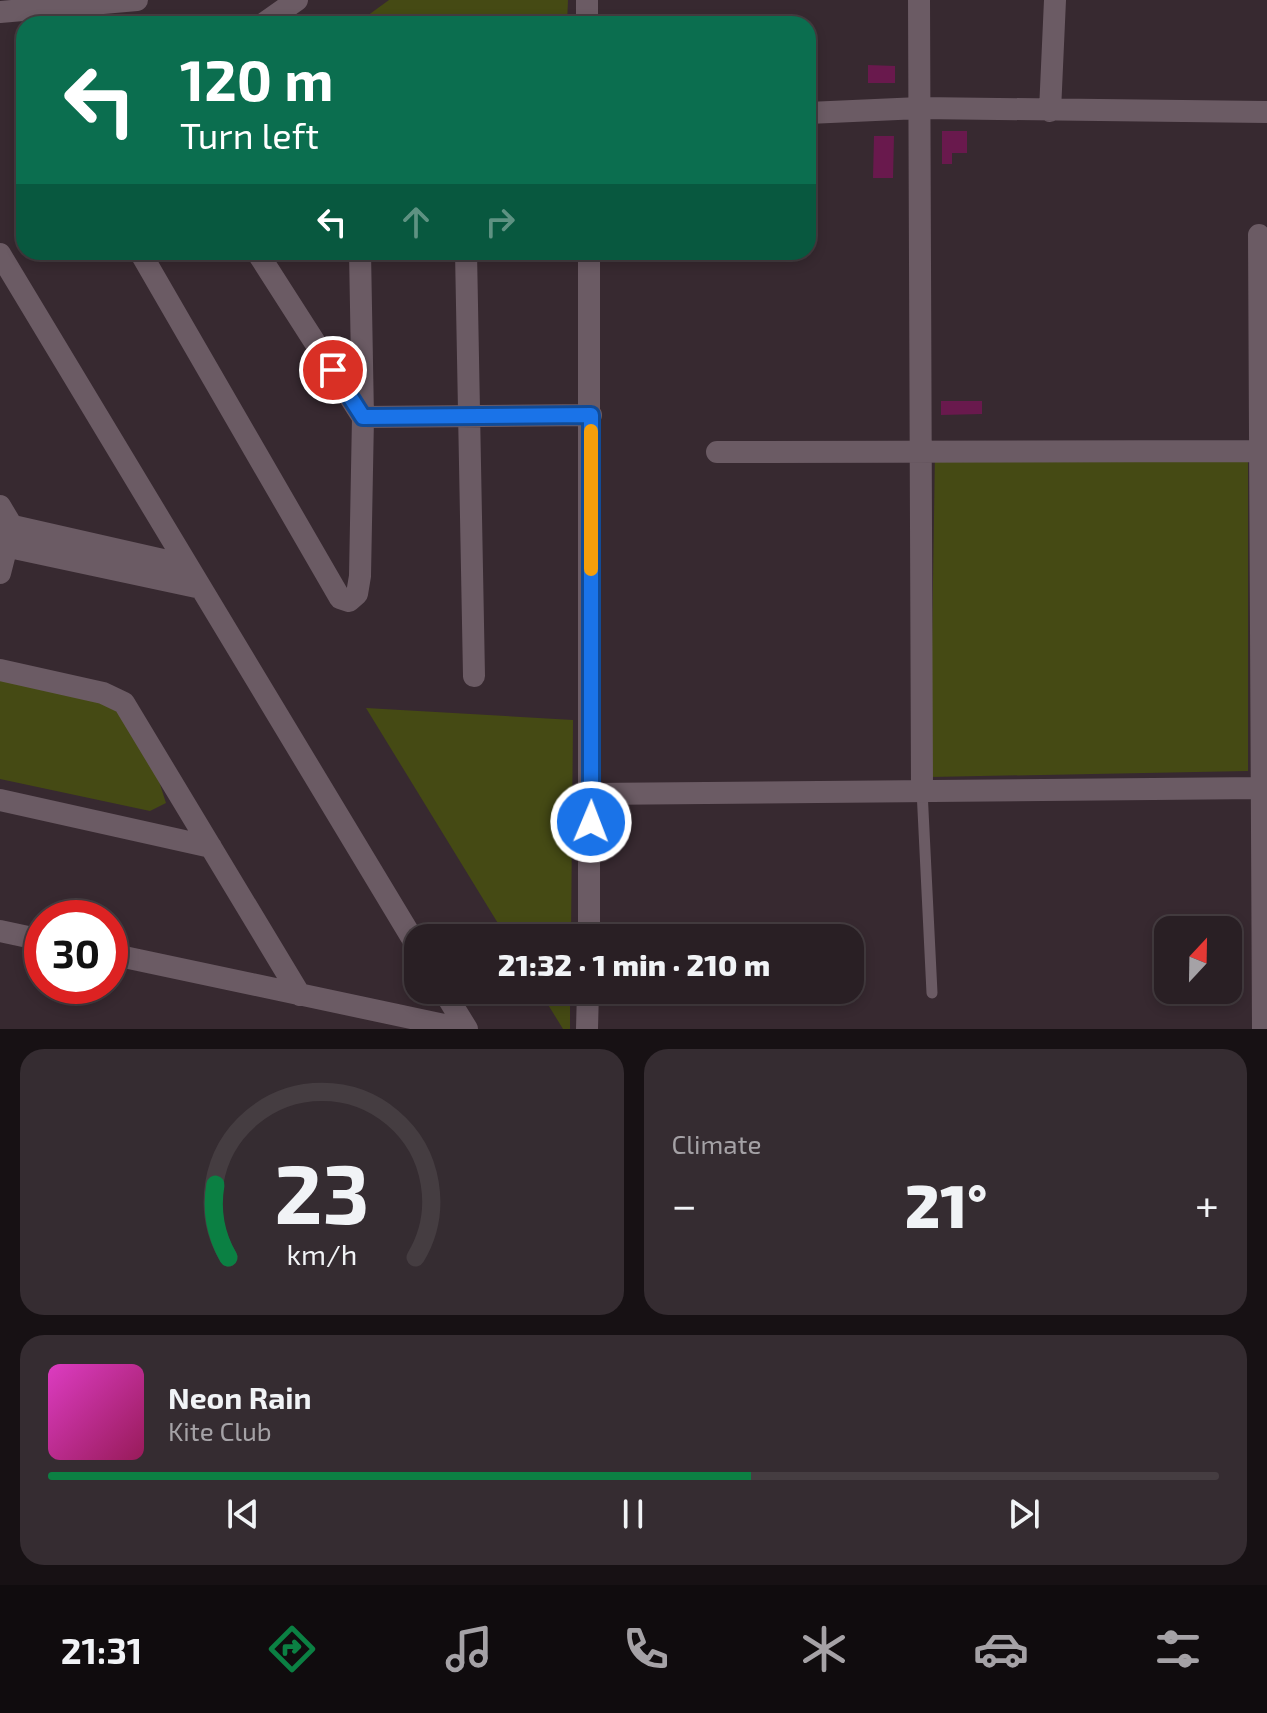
<!DOCTYPE html>
<meta charset="utf-8">
<style>
body{margin:0;font-family:"Exo 2",sans-serif;background:#352c31;color:#f1f3f6;height:100vh;display:flex;flex-direction:column;font-size:30px;white-space:nowrap}
*{box-sizing:border-box;margin:0}
p{font-size:26px;color:#a5a2a6}
.icon{flex:none;width:44px;height:44px;fill:none;stroke:currentColor;stroke-width:2;stroke-linecap:round;stroke-linejoin:round}
.map{position:relative;height:1029px;overflow:hidden}
.drawer{display:flex;flex-direction:column;gap:20px;padding:20px;background:#171114;flex:1}
.drawer>*{flex:none}
.top-card{position:absolute;left:16px;top:16px;width:800px;height:244px;border-radius:24px;box-shadow:0 4px 12px #0003,0 0 0 2px #453d41;background:#0b6e4f;color:#fff;overflow:hidden}
.needle{width:52px;rotate:22deg}
.buttons{position:absolute;left:1154px;top:916px;display:grid;gap:16px}
.buttons a{display:grid;place-items:center;width:88px;height:88px;border-radius:16px;background:#291f24;box-shadow:0 4px 12px #0003,0 0 0 2px #453d41;font-size:40px}
.speed{position:absolute;left:24px;top:900px;display:flex;gap:16px;font-size:40px;font-weight:700;text-align:center}
.speed>*{display:grid;place-content:center;width:104px;height:104px;border-radius:50%;background:#291f24;box-shadow:0 4px 12px #0003,0 0 0 2px #453d41;line-height:1}
.speed .limit{border:12px solid #d22;background:#fff;color:#111}
.pin{position:absolute;display:grid;place-items:center;width:68px;height:68px;color:#fff;margin:-34px;border:4px solid #fff;border-radius:50%;box-shadow:0 2px 8px #0007}
.me{position:absolute;width:88px;margin:-44px;rotate:1deg;stroke-linejoin:round;filter:drop-shadow(0 0 6px #0008)}
.turn{display:flex;align-items:center;gap:28px;height:168px;padding:0 32px;font-size:36px}
.turn .icon{width:104px;height:104px;stroke-width:2.5}
.turn b{display:block;font-size:56px;line-height:68px}
.lanes{display:flex;align-items:center;height:76px;padding:0 32px;background:#0003;justify-content:center;gap:40px;direction:ltr}
.lanes .off{opacity:.35}
.big{font-size:60px;font-weight:800;line-height:1.1}
.drawer .card{flex:1;display:flex;flex-direction:column;justify-content:center;gap:12px;min-width:0;padding:0 28px;border-radius:24px;background:#352c31}
.drawer .dial{align-items:center;gap:0}
.dial svg{height:208px;overflow:visible;fill:none;stroke:#453d41;stroke-width:7;stroke-linecap:round;text-anchor:middle}
.dial text{fill:#f1f3f6;stroke:none}
.song{display:flex;align-items:center;gap:24px}
.cover{width:96px;height:96px;border-radius:12px;background:linear-gradient(135deg,hsl(310 70% 55%),hsl(330 70% 35%))}
.played{height:8px;border-radius:4px;background:linear-gradient(90deg,#0b8043 60%,#453d41 60%)}
.keys{display:flex;justify-content:space-around;direction:ltr}
.heat{display:flex;justify-content:space-between;align-items:center;font-size:44px;direction:ltr}
.drawer .tiles{flex:1;display:grid;gap:20px;grid-template-columns:1fr 1fr}
.card:last-child{grid-column:span 2}
.trip{position:absolute;left:404px;top:924px;width:460px;height:80px;border-radius:24px;background:#291f24;box-shadow:0 4px 12px #0003,0 0 0 2px #453d41;font-weight:800;line-height:80px;text-align:center}
.dock{display:flex;height:128px;justify-content:space-around;align-items:center;background:#100c0e;color:#a5a2a6}
.dock .icon{width:56px;height:56px}
.dock .selected{color:#0b8043}
.dock b{font-size:36px;color:#f1f3f6}
.map>svg:first-child{display:block}
.green{fill:#454a14}
.building{fill:#69194d}
.lines{fill:none;stroke-linecap:round;stroke-linejoin:round}
.lane{stroke:#6b5b64;stroke-width:11}
.street{stroke:#6b5b64;stroke-width:22}
.route-casing{stroke:#114b97;stroke-width:20}
.route{stroke:#1a73e8;stroke-width:14}
.slow{stroke:#f59e0b;stroke-width:14}
</style>
<div class="map">
<svg width="1267" height="1029" viewBox="0 0 1267 1029">
<rect width="100%" height="100%" fill="#372930"/>
<!-- green -->
<path class="green" d="M389 0H568L567 24H356Z
M935 451 1248 455V771L930 777Z
M0 678 109 697 157 775 166 803 150 811 0 779Z
M366 708 573 720 571 938H507Z
M539 990H570V1029H563Z"/>
<!-- building -->
<path class="building" d="M868 65 895 66V83H868Z
M942 131H967V153H952V164H942Z
M874 136H894L893 178H873Z
M941 401H982V414L941 415Z"/>
<g class="lines">
<!-- lane -->
<path class="lane" d="M922 790 932 993"/>
<!-- street -->
<path class="street" d="M919 0 922 790
M0 12 137 0
M263 24 297 0
M587 24V0
M1050 111 1055 0
M808 113 920 108 1267 112
M1259 235 1263 1029
M140 252 340 598 349 601 357 594 360 576 363 417 360 252
M257 252 362 416
M466 252 474 676
M0 254 418 948
M363 417 591 415
M717 452 1267 451
M0 506 12 526 0 573
M0 523 185 565
M0 545 201 588
M0 670 103 693 124 703 300 995
M591 794 1262 788
M0 800 211 847
M0 931 42 940
M589 938V252
M110 954 463 1029
M443 990 467 1029
M587 1029 588 990"/>
</g>
<g class="lines">
<!-- route casing -->
<g class="route-casing">
<path id="route" d="M333 370 363 417 591 415V822"/>
</g>
<!-- route -->
<use href="#route" class="route"/>
<!-- slow -->
<path class="slow" d="M591 431V569"/>
</g>
</svg>
<div class="buttons">
<a><svg class="needle" viewBox="-14 -14 28 28"><path d="M0-13l5 13h-10z" fill="#e53935"/><path d="M0 13l5-13h-10z" fill="#a5a2a6"/></svg></a>
</div>
<div class="speed"><div class="limit">30</div></div>
<div class="pin" style="left:333px;top:370px;background:#d93025"><svg class="icon" aria-label="arrive" viewBox="0 0 24 24"><path d="M6 21V4h12l-3 4 3 4H6"/></svg></div>
<svg class="me" style="left:591px;top:822px" viewBox="-20 -20 40 40"><circle r="17" fill="#1a73e8" stroke="#fff" stroke-width="3"/><path d="M0-11L8 9 0 5-8 9z" fill="#fff"/></svg>
<div class="trip">21:32 · 1 min · 210 m</div>
<div class="top-card">
<div class="turn"><svg class="icon" aria-label="left" viewBox="0 0 24 24"><path d="M17 20v-9H6M10 6l-5 5 5 5"/></svg><div><b>120 m</b>Turn left</div></div>
<div class="lanes"><svg class="icon" aria-label="left" viewBox="0 0 24 24"><path d="M17 20v-9H6M10 6l-5 5 5 5"/></svg><svg class="icon off" aria-label="ahead" viewBox="0 0 24 24"><path d="M12 20V5M6 11l6-6 6 6"/></svg><svg class="icon off" aria-label="right" viewBox="0 0 24 24"><path d="M7 20v-9h11M14 6l5 5-5 5"/></svg></div>
</div>
</div>
<section class="drawer">
<div class="tiles">
<div class="card dial"><svg viewBox="0 0 100 80">
<path d="M14 69A42 42 0 1 1 86 69"/>
<path d="M14 69A42 42 0 0 1 9 41" stroke="#0b8043"/>
<text x="50" y="56" font-size="32" font-weight="700">23</text>
<text x="50" y="72" font-size="11">km/h</text>
</svg></div>
<div class="card"><p>Climate</p>
<div class="heat"><a>−</a><b class="big">21°</b><a>+</a></div>
</div>
<div class="card">
<div class="song"><i class="cover"></i><div><b>Neon Rain</b><p>Kite Club</p></div></div>
<div class="played"></div>
<div class="keys"><svg class="icon" aria-label="previous" viewBox="0 0 24 24"><path d="M18 5L8 12l10 7zM5 5v14"/></svg><svg class="icon" aria-label="pause" viewBox="0 0 24 24"><path d="M8 5v14M16 5v14"/></svg><svg class="icon" aria-label="next" viewBox="0 0 24 24"><path d="M6 5l10 7-10 7zM19 5v14"/></svg></div>
</div>
</div>
</section>
<nav class="dock">
<b>21:31</b>
<svg class="icon selected" aria-label="directions" viewBox="0 0 24 24"><path d="M12 3l9 9-9 9-9-9zM9 14v-3h6M13 9l2 2-2 2"/></svg>
<svg class="icon" aria-label="music" viewBox="0 0 24 24"><path d="M9 18V5l10-2v13"/><circle cx="6" cy="18" r="3"/><circle cx="16" cy="16" r="3"/></svg>
<svg class="icon" aria-label="phone" viewBox="0 0 24 24"><path d="M5 4h4l2 5-3 2q2 4 5 5l2-3 5 2v4C11 20 4 13 5 4z"/></svg>
<svg class="icon" aria-label="climate" viewBox="0 0 24 24"><path d="M12 3v18M4 7l16 10M4 17L20 7"/></svg>
<svg class="icon" aria-label="car" viewBox="0 0 24 24"><path d="M5 17H2v-5l4-1 3-4h7l3 4 3 1v5h-3M9 17h6M6 11h13"/><circle cx="7" cy="17" r="2"/><circle cx="17" cy="17" r="2"/></svg>
<svg class="icon" aria-label="filters" viewBox="0 0 24 24"><path d="M4 7h16M4 17h16"/><circle cx="9" cy="7" r="2"/><circle cx="15" cy="17" r="2"/></svg>
</nav>
